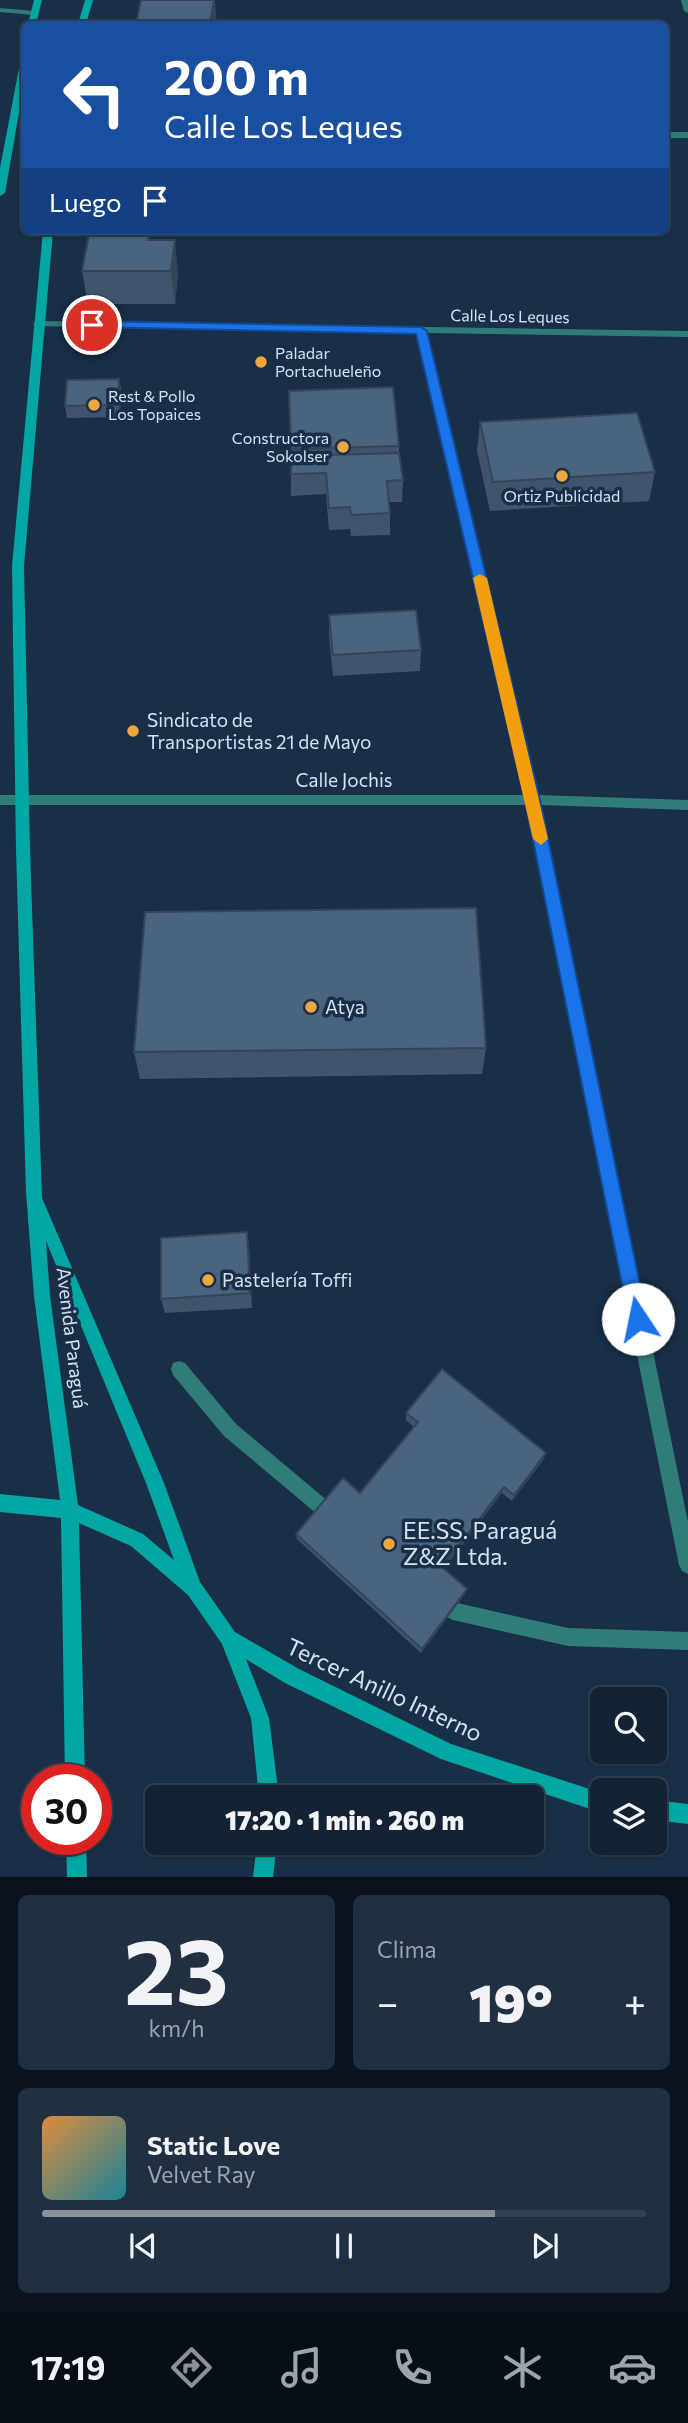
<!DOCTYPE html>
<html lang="es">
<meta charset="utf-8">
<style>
body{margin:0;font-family:Commissioner,sans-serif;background:#202f41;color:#f1f3f6;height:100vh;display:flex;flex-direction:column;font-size:26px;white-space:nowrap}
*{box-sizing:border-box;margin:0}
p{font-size:23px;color:#9da4ad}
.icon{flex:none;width:38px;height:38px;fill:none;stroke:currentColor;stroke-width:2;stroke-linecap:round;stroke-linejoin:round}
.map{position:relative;height:1877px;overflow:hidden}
.side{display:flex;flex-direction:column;gap:18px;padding:18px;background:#0a131d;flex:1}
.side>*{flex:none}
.guide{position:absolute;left:21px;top:21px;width:648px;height:214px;border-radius:10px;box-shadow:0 2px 5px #0004,0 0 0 2px #324050;background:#1a4fa0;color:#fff;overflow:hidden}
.fabs{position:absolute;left:590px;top:1687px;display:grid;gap:14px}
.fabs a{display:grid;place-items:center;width:77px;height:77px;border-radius:10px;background:#132335;box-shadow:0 2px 5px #0004,0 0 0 2px #324050;font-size:35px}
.speed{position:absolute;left:21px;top:1764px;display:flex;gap:14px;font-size:35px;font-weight:700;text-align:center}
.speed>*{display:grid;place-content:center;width:91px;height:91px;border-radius:50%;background:#132335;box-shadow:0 2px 5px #0004,0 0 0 2px #324050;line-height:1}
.speed .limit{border:10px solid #d22;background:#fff;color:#111}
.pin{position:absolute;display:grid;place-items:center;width:60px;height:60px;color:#fff;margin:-30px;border:4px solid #fff;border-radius:50%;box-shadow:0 2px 7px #0007}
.me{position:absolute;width:77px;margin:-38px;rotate:349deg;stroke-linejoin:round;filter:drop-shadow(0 0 5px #0008)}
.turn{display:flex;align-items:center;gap:24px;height:147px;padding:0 28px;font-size:32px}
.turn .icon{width:91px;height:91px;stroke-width:2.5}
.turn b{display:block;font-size:49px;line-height:60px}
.then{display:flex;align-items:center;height:66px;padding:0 28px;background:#0003;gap:14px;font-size:26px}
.big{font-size:52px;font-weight:800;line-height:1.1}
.side .widget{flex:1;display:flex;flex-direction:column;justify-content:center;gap:10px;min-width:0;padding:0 24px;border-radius:10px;background:#202f41}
.side .dial{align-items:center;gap:0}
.dial b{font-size:91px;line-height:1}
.song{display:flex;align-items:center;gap:21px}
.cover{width:84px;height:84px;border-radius:10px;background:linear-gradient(135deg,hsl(30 70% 55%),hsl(190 70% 35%))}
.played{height:7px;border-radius:4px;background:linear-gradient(90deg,#8c9099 75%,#324050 75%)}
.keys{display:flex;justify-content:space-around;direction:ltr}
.heat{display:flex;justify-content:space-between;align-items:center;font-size:38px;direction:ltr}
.side .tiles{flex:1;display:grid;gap:18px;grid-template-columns:1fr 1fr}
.widget:last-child{grid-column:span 2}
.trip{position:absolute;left:145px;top:1785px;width:399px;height:70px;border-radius:10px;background:#132335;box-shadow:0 2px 5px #0004,0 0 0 2px #324050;font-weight:800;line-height:70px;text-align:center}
.dock{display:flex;height:112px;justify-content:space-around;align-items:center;background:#080e15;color:#9da4ad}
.dock .icon{width:49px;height:49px}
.dock .selected{color:#8c9099}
.dock b{font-size:32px;color:#f1f3f6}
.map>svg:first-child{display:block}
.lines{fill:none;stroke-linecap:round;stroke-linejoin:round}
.lane{fill:#2f7c79;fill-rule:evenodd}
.street{fill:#2f7c79;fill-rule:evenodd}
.secondary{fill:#02a7a3;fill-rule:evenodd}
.wall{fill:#40556c}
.shaded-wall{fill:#344558}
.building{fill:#4a637e;stroke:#344558;stroke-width:2}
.route{fill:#1a73e8;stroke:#114b97;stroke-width:2}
.slow{fill:#f59e0b}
.poi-dot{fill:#f0a63e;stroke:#192f47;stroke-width:2.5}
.labels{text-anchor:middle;stroke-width:7;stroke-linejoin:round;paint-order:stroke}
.far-street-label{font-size:16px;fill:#d5e2f2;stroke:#192f47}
.far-poi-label{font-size:16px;fill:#d5e2f2;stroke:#192f47;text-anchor:start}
.poi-label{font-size:19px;fill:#d5e2f2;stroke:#192f47;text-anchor:start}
.street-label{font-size:19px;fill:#d5e2f2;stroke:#192f47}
.near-poi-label{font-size:23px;fill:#d5e2f2;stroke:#192f47;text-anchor:start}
.near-street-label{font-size:23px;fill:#d5e2f2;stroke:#192f47}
</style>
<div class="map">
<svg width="688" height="1877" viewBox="0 0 688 1877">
<rect width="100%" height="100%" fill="#192f47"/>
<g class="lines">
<!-- lane -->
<path class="lane" d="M179 1361 185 1363 236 1424 329 1502 332 1508 329 1514 323 1517 317 1514 224 1436 173 1375 171 1369 173 1363Z
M453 1602 568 1628 688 1632V1650L568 1646 453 1620 447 1617 444 1611 447 1605Z"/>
<!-- street -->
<path class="street" d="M681 0H688V13L684 11Z
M0 8 34 11 38 13 34 15 0 12Z
M665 132H688V138H665Z
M38 321 688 331V337L427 333 538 795 688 800V810L541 805 688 1522V1574L682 1571 679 1565 527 805H0V795H525L416 333 34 326 33 324Z"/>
<!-- secondary -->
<path class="secondary" d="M34 0H42L36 24H28Z
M85 0H93L86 24H78Z
M24 60V84L5 193 0 196V168L20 63Z
M43 231H53L24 566 30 850 42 1198 164 1483 200 1582 235 1632 299 1669 451 1744 602 1793V1813L441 1759 285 1683 246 1659 269 1718 279 1797H259L251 1718 222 1644 188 1595 131 1546 79 1523 85 1780H65L61 1518 0 1512V1494L60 1500 34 1296 26 1192 16 850 12 566ZM46 1241 146 1483 174 1560 143 1534 78 1505 50 1296Z
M654 1800 688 1804V1824L654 1820Z
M66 1839H86L87 1877H67Z
M257 1843H277L273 1877H253Z"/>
</g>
<!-- wall -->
<path class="wall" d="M149 235V240L178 273 175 304H88L82 271Z
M119 379 121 390 120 417 67 418 65 406Z
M289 391 399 446V453L403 480 402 502H389L390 513V535L351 536 350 529 329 530 326 494 291 496V474L292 459Z
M480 422 655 472 649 501 490 511 477 451Z
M329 615 421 650 420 671 333 676 329 636Z
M486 1048 482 1074 140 1079 134 1052Z
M247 1232 249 1247 252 1308 165 1313 161 1299Z
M406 1413 544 1459 512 1501 502 1493 444 1569 465 1594 421 1653 297 1539 296 1534 360 1493 414 1427 406 1420Z"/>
<!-- shaded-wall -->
<path class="shaded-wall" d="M214 0H215L217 24H210Z
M175 240 178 273 175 304 171 271Z
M119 379 121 390 120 417 118 405Z
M247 1232 249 1247 252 1308 250 1293Z
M546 1453 544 1459 512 1501 514 1495Z
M504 1487 502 1493 441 1572 442 1567Z
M467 1589 465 1594 421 1653 422 1649Z"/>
<!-- building -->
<path class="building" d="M141 0H214L210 24H136Z
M89 235H149L148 240H175L171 271H82Z
M119 379 118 405 65 406 67 380Z
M393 387 399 446 291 449 289 391Z
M637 413 655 472 493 482 480 422Z
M399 453 403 480 387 481 390 513 351 515 350 507 329 508 326 473 291 474 292 456Z
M416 610 421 650 333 655 329 615Z
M476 908 486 1048 134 1052 145 912Z
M247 1232 250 1293 161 1299V1238Z
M442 1369 546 1453 514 1495 504 1487 442 1567 467 1589 422 1649 296 1534 343 1478 360 1493 418 1422 406 1413Z"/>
<!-- route -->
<path class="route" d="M92 321 421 327 427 331 540 800 647 1319 645 1326 638 1328 631 1326 629 1319 525 800 416 334 88 327V322Z"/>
<!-- slow -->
<path class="slow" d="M480 574 487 578 548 839 541 845 533 839 473 578Z"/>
<!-- markers -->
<g class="poi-dot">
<circle cx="261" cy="362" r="7"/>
<circle cx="94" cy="405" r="7"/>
<circle cx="343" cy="447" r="7"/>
<circle cx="562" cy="476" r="7"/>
<circle cx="133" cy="731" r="7"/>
<circle cx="311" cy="1007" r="7"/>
<circle cx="208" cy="1280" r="7"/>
<circle cx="389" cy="1544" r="7"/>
</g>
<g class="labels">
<!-- far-street labels -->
<g class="far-street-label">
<text transform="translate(510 316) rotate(1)" y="6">Calle Los Leques</text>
</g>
<!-- far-poi labels -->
<g class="far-poi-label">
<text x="275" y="359">Paladar<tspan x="275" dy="18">Portachueleño</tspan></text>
<text x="108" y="402">Rest &amp; Pollo<tspan x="108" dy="18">Los Topaices</tspan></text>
<text x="329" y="444" text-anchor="end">Constructora<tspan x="329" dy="18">Sokolser</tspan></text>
<text x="562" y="502" text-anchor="middle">Ortiz Publicidad</text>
</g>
<!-- poi labels -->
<g class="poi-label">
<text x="147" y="727">Sindicato de<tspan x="147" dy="22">Transportistas 21 de Mayo</tspan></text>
<text x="325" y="1014">Atya</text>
<text x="222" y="1287">Pastelería Toffi</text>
</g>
<!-- street labels -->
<g class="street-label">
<text x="344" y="787">Calle Jochis</text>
<text transform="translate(72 1338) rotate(83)" y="7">Avenida Paraguá</text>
</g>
<!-- near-poi labels -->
<g class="near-poi-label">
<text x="403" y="1539">EE.SS. Paraguá<tspan x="403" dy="26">Z&amp;Z Ltda.</tspan></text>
</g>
<!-- near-street labels -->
<g class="near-street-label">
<text transform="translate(384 1690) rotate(25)" y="8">Tercer Anillo Interno</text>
</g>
</g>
</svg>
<div class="fabs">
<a><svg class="icon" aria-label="search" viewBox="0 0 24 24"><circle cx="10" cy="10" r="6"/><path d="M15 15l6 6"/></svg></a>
<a><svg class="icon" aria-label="layers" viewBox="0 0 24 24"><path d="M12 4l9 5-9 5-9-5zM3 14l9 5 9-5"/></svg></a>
</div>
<div class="speed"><div class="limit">30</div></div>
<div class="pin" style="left:92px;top:325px;background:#d93025"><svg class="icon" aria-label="arrive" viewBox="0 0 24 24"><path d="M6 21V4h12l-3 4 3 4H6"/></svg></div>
<svg class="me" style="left:638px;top:1319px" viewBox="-20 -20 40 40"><circle r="19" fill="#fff"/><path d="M0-13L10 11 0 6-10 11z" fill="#1a73e8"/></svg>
<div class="trip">17:20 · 1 min · 260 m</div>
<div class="guide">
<div class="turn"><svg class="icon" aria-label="left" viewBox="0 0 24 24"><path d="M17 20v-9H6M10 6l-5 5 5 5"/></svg><div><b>200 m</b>Calle Los Leques</div></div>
<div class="then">Luego<svg class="icon" aria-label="arrive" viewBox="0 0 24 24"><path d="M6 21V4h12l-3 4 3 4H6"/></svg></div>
</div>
</div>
<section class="side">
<div class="tiles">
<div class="widget dial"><b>23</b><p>km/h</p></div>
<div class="widget"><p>Clima</p>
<div class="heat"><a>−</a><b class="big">19°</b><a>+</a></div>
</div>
<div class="widget">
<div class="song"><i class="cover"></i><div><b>Static Love</b><p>Velvet Ray</p></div></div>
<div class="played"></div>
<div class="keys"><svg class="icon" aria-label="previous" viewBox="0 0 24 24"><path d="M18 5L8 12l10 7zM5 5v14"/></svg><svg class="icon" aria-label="pause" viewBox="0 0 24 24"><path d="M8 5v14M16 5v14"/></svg><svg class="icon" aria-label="next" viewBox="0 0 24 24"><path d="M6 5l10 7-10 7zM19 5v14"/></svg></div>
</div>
</div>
</section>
<nav class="dock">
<b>17:19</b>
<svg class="icon selected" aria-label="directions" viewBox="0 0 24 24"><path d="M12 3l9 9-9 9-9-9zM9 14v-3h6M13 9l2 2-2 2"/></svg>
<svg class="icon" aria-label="music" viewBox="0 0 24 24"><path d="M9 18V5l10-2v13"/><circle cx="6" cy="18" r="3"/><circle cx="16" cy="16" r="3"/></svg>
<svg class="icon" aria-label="phone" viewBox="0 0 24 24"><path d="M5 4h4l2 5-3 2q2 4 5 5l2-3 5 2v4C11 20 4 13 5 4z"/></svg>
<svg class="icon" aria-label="climate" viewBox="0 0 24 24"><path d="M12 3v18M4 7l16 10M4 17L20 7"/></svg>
<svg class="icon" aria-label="car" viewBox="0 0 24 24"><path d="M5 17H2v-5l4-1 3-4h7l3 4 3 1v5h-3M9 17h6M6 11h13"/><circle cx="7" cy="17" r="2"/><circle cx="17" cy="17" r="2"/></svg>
</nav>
